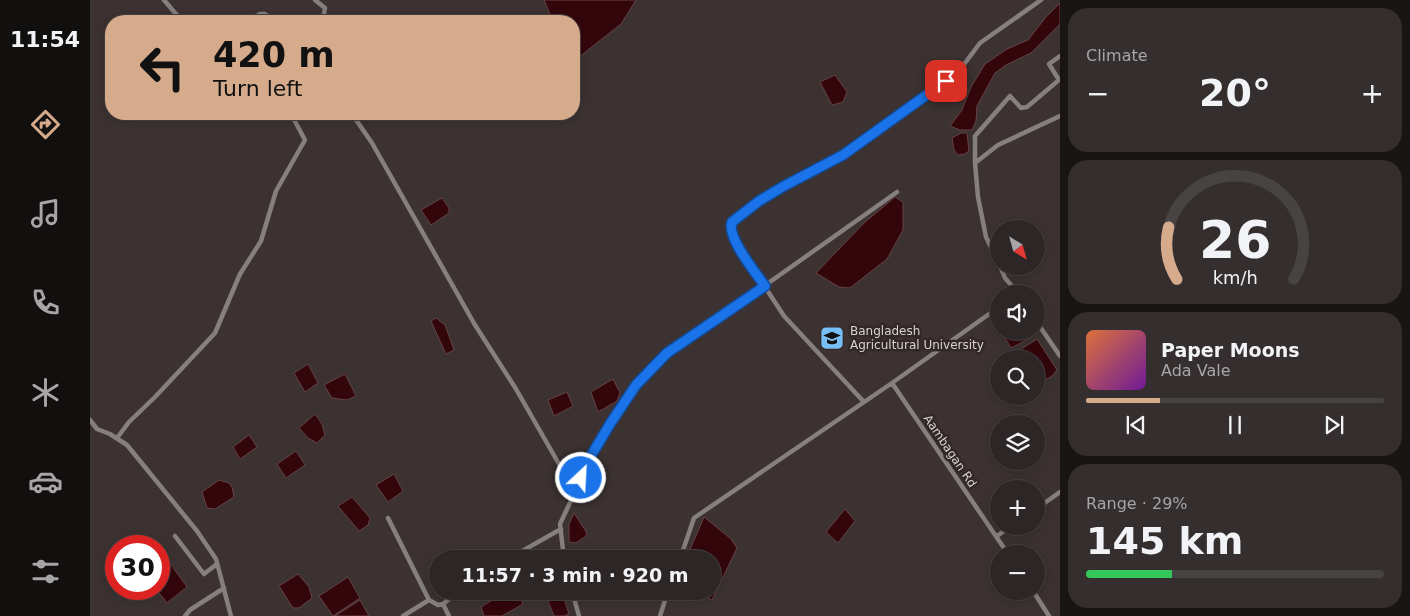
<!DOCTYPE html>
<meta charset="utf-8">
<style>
body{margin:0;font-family:"DejaVu Sans",sans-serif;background:#352e2e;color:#f1f3f6;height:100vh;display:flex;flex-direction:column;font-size:19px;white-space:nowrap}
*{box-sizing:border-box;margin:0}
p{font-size:16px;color:#a7a5a7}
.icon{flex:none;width:28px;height:28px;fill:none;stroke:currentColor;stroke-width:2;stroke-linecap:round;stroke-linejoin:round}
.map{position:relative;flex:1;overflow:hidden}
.details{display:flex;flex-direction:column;gap:8px;padding:8px;background:#191515;width:350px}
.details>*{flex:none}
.guide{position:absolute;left:15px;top:15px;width:475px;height:105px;border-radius:20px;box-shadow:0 2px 12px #0003,0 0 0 1px #484343;background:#d6ab8b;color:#111;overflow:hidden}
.needle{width:32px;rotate:143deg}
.fabs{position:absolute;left:900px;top:220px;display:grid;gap:10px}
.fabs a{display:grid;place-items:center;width:55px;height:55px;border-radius:50%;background:#2d2626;box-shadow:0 2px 12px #0003,0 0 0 1px #484343;font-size:25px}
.speed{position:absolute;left:15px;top:535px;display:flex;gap:10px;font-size:25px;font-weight:700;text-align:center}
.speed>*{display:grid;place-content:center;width:65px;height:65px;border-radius:50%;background:#2d2626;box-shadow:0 2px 12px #0003,0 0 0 1px #484343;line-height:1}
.speed .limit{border:8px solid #d22;background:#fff;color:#111}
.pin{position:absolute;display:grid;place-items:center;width:42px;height:42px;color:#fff;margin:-21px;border-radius:10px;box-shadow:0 2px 8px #0006}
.me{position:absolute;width:55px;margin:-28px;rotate:25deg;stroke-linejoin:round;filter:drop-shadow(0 0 4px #0008)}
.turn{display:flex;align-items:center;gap:18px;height:105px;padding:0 25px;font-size:22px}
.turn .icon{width:65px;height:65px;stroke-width:2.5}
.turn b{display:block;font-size:35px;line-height:42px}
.big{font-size:38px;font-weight:600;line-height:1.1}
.details .widget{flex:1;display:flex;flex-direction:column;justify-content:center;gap:8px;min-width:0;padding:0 18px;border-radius:20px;background:#352e2e}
.details .dial{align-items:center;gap:0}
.dial svg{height:130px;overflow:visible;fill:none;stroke:#484343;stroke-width:7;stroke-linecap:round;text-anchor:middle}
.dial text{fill:#f1f3f6;stroke:none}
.song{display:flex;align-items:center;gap:15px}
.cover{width:60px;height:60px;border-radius:8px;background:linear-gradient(135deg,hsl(20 70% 55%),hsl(280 70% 35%))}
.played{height:5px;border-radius:2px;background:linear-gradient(90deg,#d6ab8b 25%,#484343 25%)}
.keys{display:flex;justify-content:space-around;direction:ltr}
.heat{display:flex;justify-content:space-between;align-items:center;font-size:28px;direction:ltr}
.charge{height:8px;border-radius:4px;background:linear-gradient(90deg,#34c759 29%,#484343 0)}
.trip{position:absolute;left:339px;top:550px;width:292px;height:50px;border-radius:25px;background:#2d2626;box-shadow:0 2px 12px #0003,0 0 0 1px #484343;font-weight:600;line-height:50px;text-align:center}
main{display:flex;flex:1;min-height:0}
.tab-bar{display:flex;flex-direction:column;width:90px;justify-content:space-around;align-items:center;background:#120f0f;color:#a7a5a7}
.tab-bar .icon{width:35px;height:35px}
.tab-bar .on{color:#d6ab8b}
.tab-bar b{font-size:22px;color:#f1f3f6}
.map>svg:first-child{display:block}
.water{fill:#33060c;stroke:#654347}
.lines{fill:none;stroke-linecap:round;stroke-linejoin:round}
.minor{stroke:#857f7f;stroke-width:4.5}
.route-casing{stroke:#114b97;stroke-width:12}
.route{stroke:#1a73e8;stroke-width:9}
.labels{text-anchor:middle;stroke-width:5;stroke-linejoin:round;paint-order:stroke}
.poi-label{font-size:12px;fill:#d9d2d2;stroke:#322828;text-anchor:start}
.street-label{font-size:12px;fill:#d9d2d2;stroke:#322828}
</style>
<main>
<nav class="tab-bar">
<b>11:54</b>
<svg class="icon on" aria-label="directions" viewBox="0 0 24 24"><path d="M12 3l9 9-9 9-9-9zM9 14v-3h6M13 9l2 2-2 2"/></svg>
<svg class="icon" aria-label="music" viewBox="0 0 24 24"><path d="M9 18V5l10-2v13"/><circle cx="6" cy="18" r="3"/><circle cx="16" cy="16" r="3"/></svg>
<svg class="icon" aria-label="phone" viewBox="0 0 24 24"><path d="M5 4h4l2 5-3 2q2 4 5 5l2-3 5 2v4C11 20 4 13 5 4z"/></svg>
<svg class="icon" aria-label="climate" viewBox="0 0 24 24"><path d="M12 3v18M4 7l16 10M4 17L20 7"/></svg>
<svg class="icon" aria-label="car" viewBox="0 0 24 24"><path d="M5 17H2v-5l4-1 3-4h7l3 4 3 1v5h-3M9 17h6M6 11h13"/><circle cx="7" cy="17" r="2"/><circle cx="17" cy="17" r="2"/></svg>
<svg class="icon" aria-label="filters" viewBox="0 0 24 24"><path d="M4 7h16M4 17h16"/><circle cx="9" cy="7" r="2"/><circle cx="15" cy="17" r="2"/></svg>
</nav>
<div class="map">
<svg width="970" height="616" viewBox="0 0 970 616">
<rect width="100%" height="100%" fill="#3c3232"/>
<!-- water -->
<path class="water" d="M454 0H546L531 24 484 61V21H463Z
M970 3V24L941 53 916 65 905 73 887 106 886 121 882 130H870L860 126 872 110 881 87 895 64 917 49 938 40 956 17Z
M745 75 757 92 753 102 742 105 730 82Z
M871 133H877L879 151 875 154 868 155 864 150 862 138Z
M805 197 813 202V230L797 259 760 288 749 287 726 273 774 223Z
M352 198 359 208V213L341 225 331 210Z
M346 318 355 325 364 350 356 354 341 321Z
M911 331H946L942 337 921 348Z
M947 339 967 370 962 376 946 385V359H924L922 355Z
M218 364 228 383 215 392 204 373Z
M255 374 266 396 257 400 242 398 234 385Z
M523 379 530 393 527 401 508 412 501 392Z
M477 392 483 406 464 416 458 400Z
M225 414 232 424 235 435 227 443 218 438 209 428Z
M159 435 167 447 150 459 143 447Z
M206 451 215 465 196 478 187 464Z
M304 474 313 491 298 502 286 485Z
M129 480 139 483 142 487 144 497 125 509 117 508 112 492Z
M262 497 280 518 278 525 269 531 248 506Z
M755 509 765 521 748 543 736 532Z
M484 513 497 533 496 536 486 543 479 542V524Z
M614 517 641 539 647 548 622 600 605 591H622V559H596Z
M79 562 97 587 77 603 66 589H69V569Z
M208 574 219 587 222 598 209 608H203L189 586Z
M258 577 270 598 243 616 229 596Z
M417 591H428L433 604 412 616H394L391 607Z
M473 595 479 614 474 616H464L458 601Z
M270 600 279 616H245Z"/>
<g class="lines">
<!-- minor -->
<path class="minor" d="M74 0 92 21
M225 0 235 8 234 14 230 21
M158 21 170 14H175L185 21
M262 114 282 143 385 325 426 389 485 492 470 524 474 559
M885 163V136L920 96 931 108 937 107 969 80 959 64 970 56
M909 264 896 237 888 197 885 163 908 145 970 116
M910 266 915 278 929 294
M946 321 970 356
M802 383 918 554
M774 402 694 316 645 241 641 226 642 222 669 201 694 186 753 155 801 122 869 71 890 43 951 0
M0 420 7 429 20 434 37 445 107 531 126 559 141 616
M27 438 39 422 65 397 125 333 150 274 171 241 186 191 215 140 201 114
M485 492 496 464 519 425 546 385 577 353 629 318 807 192
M946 509 970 492
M298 518 339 600 348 605 353 604 359 616
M85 536 114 574 127 564
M907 536 921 526
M418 559 471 529
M590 559 604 518 802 383 909 307
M482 591 489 616
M943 591 959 616
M353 604 369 591
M95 616 100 610 134 588
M313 616 339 600
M570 616 578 591"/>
</g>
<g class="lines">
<!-- route casing -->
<g class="route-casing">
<path id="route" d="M491 478 496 464 520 424 546 385 577 353 675 286C666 273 636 237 642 222L669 201 694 186 753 155 856 81"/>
</g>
<!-- route -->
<use href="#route" class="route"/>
</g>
<!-- icons -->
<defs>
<g id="university-square" transform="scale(1.25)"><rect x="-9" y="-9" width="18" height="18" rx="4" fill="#78bff8" stroke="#322828"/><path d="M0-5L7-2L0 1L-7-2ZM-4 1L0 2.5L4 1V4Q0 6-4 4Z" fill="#111"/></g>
</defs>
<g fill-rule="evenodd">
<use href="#university-square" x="742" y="338"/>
</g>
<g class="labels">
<!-- poi labels -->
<g class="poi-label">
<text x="760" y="335">Bangladesh<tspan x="760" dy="14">Agricultural University</tspan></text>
</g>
<!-- street labels -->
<g class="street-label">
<text transform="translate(860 451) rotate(56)" y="4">Aambagan Rd</text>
</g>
</g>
</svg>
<div class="fabs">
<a><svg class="needle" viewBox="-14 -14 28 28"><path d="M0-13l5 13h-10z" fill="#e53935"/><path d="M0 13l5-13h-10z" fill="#a7a5a7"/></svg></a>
<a><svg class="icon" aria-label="sound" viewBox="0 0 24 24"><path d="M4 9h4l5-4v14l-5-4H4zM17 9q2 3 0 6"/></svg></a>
<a><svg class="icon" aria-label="search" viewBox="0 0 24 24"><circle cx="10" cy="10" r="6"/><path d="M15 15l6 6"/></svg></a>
<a><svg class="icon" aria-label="layers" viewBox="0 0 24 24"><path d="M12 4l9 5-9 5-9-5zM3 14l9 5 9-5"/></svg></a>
<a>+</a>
<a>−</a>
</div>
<div class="speed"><div class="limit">30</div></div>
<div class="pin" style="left:856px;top:81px;background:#d93025"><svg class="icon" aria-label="arrive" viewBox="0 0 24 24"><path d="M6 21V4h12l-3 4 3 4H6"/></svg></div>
<svg class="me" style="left:491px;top:478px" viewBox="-20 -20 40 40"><circle r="17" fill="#1a73e8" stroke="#fff" stroke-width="3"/><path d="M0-11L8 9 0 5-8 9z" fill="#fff"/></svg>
<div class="trip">11:57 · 3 min · 920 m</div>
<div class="guide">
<div class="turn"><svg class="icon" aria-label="left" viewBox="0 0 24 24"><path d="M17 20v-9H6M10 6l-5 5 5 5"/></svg><div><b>420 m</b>Turn left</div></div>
</div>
</div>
<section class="details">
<div class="widget"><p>Climate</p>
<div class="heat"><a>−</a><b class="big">20°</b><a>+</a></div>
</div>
<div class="widget dial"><svg viewBox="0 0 100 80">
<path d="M14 69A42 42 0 1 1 86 69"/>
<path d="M14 69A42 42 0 0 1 9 37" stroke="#d6ab8b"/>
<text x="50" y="56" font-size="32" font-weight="700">26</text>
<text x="50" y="72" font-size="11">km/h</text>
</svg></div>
<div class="widget">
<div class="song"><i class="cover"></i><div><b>Paper Moons</b><p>Ada Vale</p></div></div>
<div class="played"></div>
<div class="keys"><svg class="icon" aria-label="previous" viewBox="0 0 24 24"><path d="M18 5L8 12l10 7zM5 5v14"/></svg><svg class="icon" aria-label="pause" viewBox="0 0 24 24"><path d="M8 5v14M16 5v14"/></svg><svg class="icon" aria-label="next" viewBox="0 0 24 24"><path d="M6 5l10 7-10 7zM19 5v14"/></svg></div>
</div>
<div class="widget"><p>Range · 29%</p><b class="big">145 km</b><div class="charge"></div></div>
</section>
</main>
